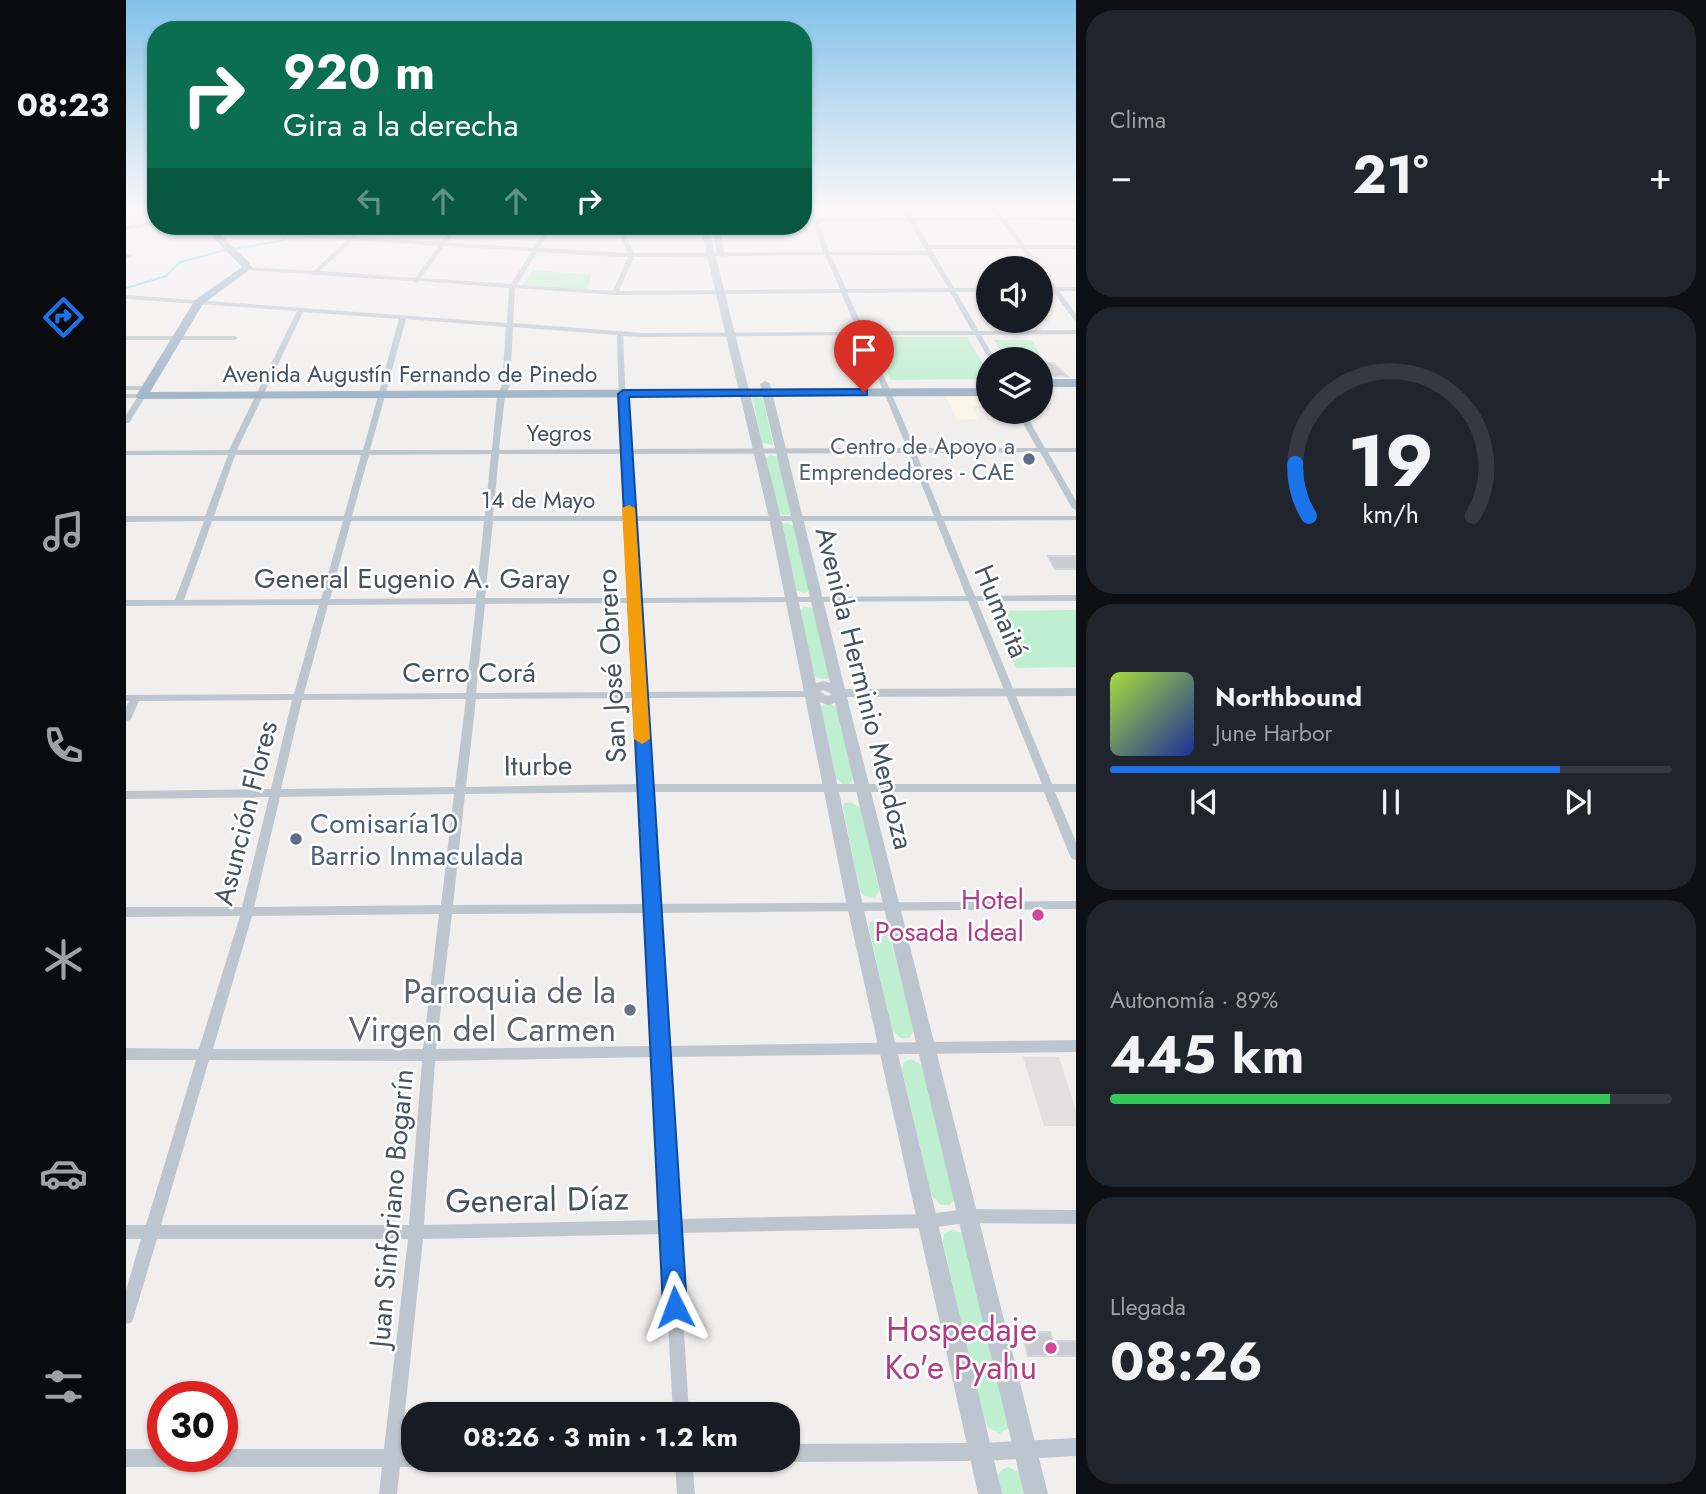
<!DOCTYPE html>
<html lang="es">
<meta charset="utf-8">
<style>
body{margin:0;font-family:Jost,sans-serif;background:#20242c;color:#f1f3f6;height:100vh;display:flex;flex-direction:column;font-size:26px;white-space:nowrap}
*{box-sizing:border-box;margin:0}
p{font-size:23px;color:#9ea1a6}
.icon{flex:none;width:38px;height:38px;fill:none;stroke:currentColor;stroke-width:2;stroke-linecap:round;stroke-linejoin:round}
.map{position:relative;flex:1;overflow:hidden}
.sheet{display:flex;flex-direction:column;gap:10px;padding:10px;background:#0d0f14;width:630px}
.sheet>*{flex:none}
.top-card{position:absolute;left:21px;top:21px;width:665px;height:214px;border-radius:28px;box-shadow:0 2px 5px #0004;background:#0b6e4f;color:#fff;overflow:hidden}
.fabs{position:absolute;left:850px;top:256px;display:grid;gap:14px}
.fabs a{display:grid;place-items:center;width:77px;height:77px;border-radius:50%;background:#171b24;box-shadow:0 2px 5px #0004;font-size:35px}
.speed{position:absolute;left:21px;top:1381px;display:flex;gap:14px;font-size:35px;font-weight:700;text-align:center}
.speed>*{display:grid;place-content:center;width:91px;height:91px;border-radius:50%;background:#171b24;box-shadow:0 2px 5px #0004;line-height:1}
.speed .limit{border:10px solid #d22;background:#fff;color:#111}
.pin{position:absolute;display:grid;place-items:center;width:60px;height:60px;color:#fff;margin:-72px -30px;border-radius:50% 50% 50% 0;rotate:-45deg;box-shadow:0 0 7px #0007}
.pin .icon{rotate:45deg}
.me{position:absolute;width:77px;margin:-38px;rotate:357deg;stroke-linejoin:round;filter:drop-shadow(0 0 5px #0008)}
.turn{display:flex;align-items:center;gap:24px;height:147px;padding:0 21px;font-size:32px}
.turn .icon{width:91px;height:91px;stroke-width:2.5}
.turn b{display:block;font-size:49px;line-height:60px}
.lanes{display:flex;align-items:center;height:66px;padding:0 21px;background:#0003;justify-content:center;gap:35px;direction:ltr}
.lanes .off{opacity:.35}
.big{font-size:52px;font-weight:700;line-height:1.1}
.sheet .tile{flex:1;display:flex;flex-direction:column;justify-content:center;gap:10px;min-width:0;padding:0 24px;border-radius:28px;background:#20242c}
.sheet .dial{align-items:center;gap:0}
.dial svg{height:182px;overflow:visible;fill:none;stroke:#363941;stroke-width:7;stroke-linecap:round;text-anchor:middle}
.dial text{fill:#f1f3f6;stroke:none}
.song{display:flex;align-items:center;gap:21px}
.cover{width:84px;height:84px;border-radius:10px;background:linear-gradient(135deg,hsl(80 70% 55%),hsl(230 70% 35%))}
.played{height:7px;border-radius:4px;background:linear-gradient(90deg,#1a73e8 80%,#363941 80%)}
.keys{display:flex;justify-content:space-around;direction:ltr}
.heat{display:flex;justify-content:space-between;align-items:center;font-size:38px;direction:ltr}
.charge{height:10px;border-radius:5px;background:linear-gradient(90deg,#34c759 89%,#363941 0)}
.trip{position:absolute;left:275px;top:1402px;width:399px;height:70px;border-radius:28px;background:#171b24;box-shadow:0 2px 5px #0004;font-weight:700;line-height:70px;text-align:center}
main{display:flex;flex:1;min-height:0}
.menu{display:flex;flex-direction:column;width:126px;justify-content:space-around;align-items:center;background:#090b0e;color:#9ea1a6}
.menu .icon{width:49px;height:49px}
.menu .current{color:#1a73e8}
.menu b{font-size:32px;color:#f1f3f6}
.map>svg:first-child{display:block}
.commercial{fill:#fcf6e8}
.education{fill:#e2dfe0}
.green{fill:#bdefd0}
.lines{fill:none;stroke-linecap:round;stroke-linejoin:round}
.stream{stroke:#8ad8ec;stroke-width:2}
.building{fill:#c8cbd1;stroke:#d2d5da;stroke-width:2}
.minor{fill:#bdc6ce;fill-rule:evenodd}
.tertiary{fill:#bdc6ce;fill-rule:evenodd}
.trunk{fill:#9ab0c6;fill-rule:evenodd}
.route{fill:#1a73e8;stroke:#114b97;stroke-width:2}
.slow{fill:#f59e0b}
.service-dot{fill:#5c6f8a;stroke:#fff;stroke-width:2.5}
.hotel-dot{fill:#d1479c;stroke:#fff;stroke-width:2.5}
.worship-dot{fill:#6b7280;stroke:#fff;stroke-width:2.5}
.labels{text-anchor:middle;stroke-width:5;stroke-linejoin:round;paint-order:stroke}
.far-street-label{font-size:23px;fill:#47525c;stroke:#fff}
.far-service-label{font-size:23px;fill:#4e5e75;stroke:#fff;text-anchor:end}
.street-label{font-size:28px;fill:#47525c;stroke:#fff}
.service-label{font-size:28px;fill:#4e5e75;stroke:#fff;text-anchor:start}
.hotel-label{font-size:28px;fill:#b23c85;stroke:#fff;text-anchor:end}
.near-worship-label{font-size:33px;fill:#5b616d;stroke:#fff;text-anchor:end}
.near-street-label{font-size:33px;fill:#47525c;stroke:#fff}
.near-hotel-label{font-size:33px;fill:#b23c85;stroke:#fff;text-anchor:end}
</style>
<main>
<nav class="menu">
<b>08:23</b>
<svg class="icon current" aria-label="directions" viewBox="0 0 24 24"><path d="M12 3l9 9-9 9-9-9zM9 14v-3h6M13 9l2 2-2 2"/></svg>
<svg class="icon" aria-label="music" viewBox="0 0 24 24"><path d="M9 18V5l10-2v13"/><circle cx="6" cy="18" r="3"/><circle cx="16" cy="16" r="3"/></svg>
<svg class="icon" aria-label="phone" viewBox="0 0 24 24"><path d="M5 4h4l2 5-3 2q2 4 5 5l2-3 5 2v4C11 20 4 13 5 4z"/></svg>
<svg class="icon" aria-label="climate" viewBox="0 0 24 24"><path d="M12 3v18M4 7l16 10M4 17L20 7"/></svg>
<svg class="icon" aria-label="car" viewBox="0 0 24 24"><path d="M5 17H2v-5l4-1 3-4h7l3 4 3 1v5h-3M9 17h6M6 11h13"/><circle cx="7" cy="17" r="2"/><circle cx="17" cy="17" r="2"/></svg>
<svg class="icon" aria-label="filters" viewBox="0 0 24 24"><path d="M4 7h16M4 17h16"/><circle cx="9" cy="7" r="2"/><circle cx="15" cy="17" r="2"/></svg>
</nav>
<div class="map">
<svg width="950" height="1494" viewBox="0 0 950 1494">
<rect width="100%" height="100%" fill="#f1eeee"/>
<!-- commercial -->
<path class="commercial" d="M819 394H863V405L846 406 852 419 831 420Z"/>
<!-- education -->
<path class="education" d="M897 1057H933L950 1110V1126H918Z"/>
<!-- green -->
<path class="green" d="M407 270 466 275 460 290 396 286Z
M746 337H841L863 374V379L765 380Z
M868 340H905L914 354H877Z
M626 396 637 398 647 445 636 443Z
M645 455 652 457 664 514 657 515 652 511 640 458Z
M661 523 667 525 683 590 679 593 669 590 656 524Z
M678 607 687 608 704 677 701 679 691 678 688 675 674 611Z
M950 610V667L890 668 865 611Z
M702 703 710 707 728 778 723 784H717L710 778 695 707Z
M724 802 735 808 753 891 749 898 738 896 734 891 717 808 718 803Z
M751 920 758 922 762 928 788 1030 783 1038H775L766 1030 743 928 744 922Z
M785 1059 796 1065 829 1199 824 1205H815L805 1195 776 1069 778 1062Z
M826 1230 836 1233 883 1428 874 1433 863 1428 857 1418 817 1242 818 1233Z
M882 1467 893 1472 902 1494H873C872 1482 868 1471 882 1467Z"/>
<g class="lines">
<!-- stream -->
<path class="stream" d="M107 249 159 240
M0 288 40 276 54 262 100 250"/>
</g>
<!-- building -->
<path class="building" d="M915 363H927L941 376H915Z
M922 556H950V569H929Z
M896 1332H924L927 1341H950V1356H902Z"/>
<g class="lines">
<!-- minor -->
<path class="minor" d="M681 206H687L691 218H781L774 206H780L787 218H873L864 206H870L878 218 950 217V221H881L899 245H950V249H902L930 287H950V291H933L950 314V321L948 320 927 291H915V287H924L915 275V268H910L896 249H805L828 288H863V292H830L853 331 950 330V334L855 335 869 359H863L849 335H740L789 448H911L890 411H898L919 448H950V452H922L950 501V510L946 508 914 452 790 453 816 516H950V520L818 521 849 596 950 595V601H851L926 784H950V792H929L950 842V860L946 859 944 856 918 792H524L531 904 950 901V909L531 913 540 1046 950 1040V1052L541 1057 551 1219 802 1214 841 1209 950 1210V1224L841 1223 802 1228 552 1233 563 1414H547L537 1234 297 1239 275 1449H287V1460H295L293 1464 287 1467H274L271 1494H253L256 1467H0V1449H37V1456H96V1449H258L282 1239H31L8 1316 6 1322 0 1324V1290L15 1239H0V1225H20L70 1060H0V1048L73 1049 114 916 0 917V907H116L143 797 0 799V791L145 789 166 700 13 701 5 719 0 722V707L3 701H0V695L168 694 193 605 0 606V600H49L78 521 0 522V516H79L102 455H0V451L103 450 171 311 0 299V295L381 323 383 288 293 281 290 283 287 281 191 275 188 276 185 274 121 270 119 269V267L188 271 221 240 84 232 81 230 84 228 224 237 236 226H242L230 237 315 242 327 226H333L321 243 408 248 421 226H427L413 248 502 253 490 226H496L508 253 697 252 687 222H677V218H686ZM783 221 800 251 703 252 692 222ZM789 221H875L893 245H803ZM227 240 313 246 289 278 194 271ZM318 246 406 251 385 284 295 278ZM411 252 494 257H502L487 291 391 285ZM699 255 714 289 493 291 508 257ZM705 255H802L822 288 720 289ZM389 288 489 295 715 293 732 332 517 333 387 323ZM824 292 846 331H739L721 293ZM177 312 273 319 237 450H111ZM280 319 380 327 376 385 371 395 366 450H244ZM387 327 491 335 494 449 373 450 379 395 384 385ZM734 335 781 448 502 449 497 336 517 337ZM783 453 808 516H506L502 454ZM365 454 359 516H226L243 455ZM373 454H494L498 516H367ZM109 455H235L218 516H88ZM86 521H217L195 599 58 600ZM225 521H358L350 598 204 599ZM367 521H498L502 598H359ZM506 521H810L840 596 511 598ZM842 601 916 784H523L518 698 686 697 691 694 686 691 517 692 511 603ZM502 603 507 692 350 693 359 604ZM350 604 340 693 178 694 202 605ZM508 698 512 784 340 787 350 699ZM340 699 329 787 155 789 176 700ZM513 792 519 904 327 905 339 794ZM328 794 315 905 128 907 154 797ZM519 913 527 1046 310 1049 326 914ZM313 914 297 1049H87L126 916ZM527 1057 536 1220 298 1225 309 1061ZM83 1060 296 1061 283 1225H35Z
M30 221V225L0 230V226Z
M0 254 5 255 6 256 0 258Z
M0 336H109L112 338 109 340H0Z
M0 386H21L25 388 21 390H0Z
M0 394H16L20 396 3 423H0V415L11 398H0Z
M950 1438V1456L856 1461 662 1462 657 1460H662V1444L856 1443Z
M549 1460H566L569 1494H551Z"/>
<!-- tertiary -->
<path class="tertiary" d="M574 226H582L655 518 690 683 698 681 704 683 634 384 639 381 644 384 719 689 950 688V696L721 697 922 1494H898L709 703 702 705 694 702 737 906 876 1494H852L721 906 643 518ZM697 690 706 694 702 696 694 692Z
M585 226H593L599 257 592 255Z"/>
<!-- trunk -->
<path class="trunk" d="M76 226H85L121 260 126 268 77 304 24 392 863 388V396L12 399 10 396 69 300 116 267Z
M915 379H950V387H915Z"/>
</g>
<!-- sky -->
<linearGradient id="sky" x2="0" y2="1"><stop stop-color="#82c2ea"/><stop offset="0.5" stop-color="#f9f7f7"/><stop offset="1" stop-color="#f9f7f7" stop-opacity="0"/></linearGradient>
<rect width="950" height="415" fill="url(#sky)"/>
<!-- route -->
<path class="route" d="M738 389 741 390V395L503 397 561 1307 558 1315 549 1318 541 1315 537 1307 492 394 497 390Z"/>
<!-- slow -->
<path class="slow" d="M503 505 509 508 524 739 516 744 508 739 496 508Z"/>
<!-- markers -->
<g class="service-dot">
<circle cx="903" cy="459" r="7"/>
<circle cx="170" cy="839" r="7"/>
</g>
<g class="hotel-dot">
<circle cx="912" cy="915" r="7"/>
<circle cx="925" cy="1348" r="7"/>
</g>
<circle class="worship-dot" cx="504" cy="1010" r="7"/>
<g class="labels">
<!-- far-street labels -->
<g class="far-street-label">
<text x="284" y="382">Avenida Augustín Fernando de Pinedo</text>
<text x="433" y="441">Yegros</text>
<text x="412" y="508">14 de Mayo</text>
</g>
<!-- far-service labels -->
<g class="far-service-label">
<text x="889" y="454">Centro de Apoyo a<tspan x="889" dy="26">Emprendedores - CAE</tspan></text>
</g>
<!-- street labels -->
<g class="street-label">
<text x="286" y="588">General Eugenio A. Garay</text>
<text transform="translate(876 611) rotate(67)" y="10">Humaitá</text>
<text transform="translate(485 666) rotate(-93)" y="10">San José Obrero</text>
<text x="343" y="682">Cerro Corá</text>
<text transform="translate(739 688) rotate(76)" y="10">Avenida Herminio Mendoza</text>
<text transform="translate(412 765) rotate(-1)" y="10">Iturbe</text>
<text transform="translate(119 813) rotate(-76)" y="10">Asunción Flores</text>
<text transform="translate(265 1208) rotate(-85)" y="10">Juan Sinforiano Bogarín</text>
</g>
<!-- service labels -->
<g class="service-label">
<text x="184" y="833">Comisaría10<tspan x="184" dy="32">Barrio Inmaculada</tspan></text>
</g>
<!-- hotel labels -->
<g class="hotel-label">
<text x="898" y="909">Hotel<tspan x="898" dy="32">Posada Ideal</tspan></text>
</g>
<!-- near-worship labels -->
<g class="near-worship-label">
<text x="490" y="1003">Parroquia de la<tspan x="490" dy="38">Virgen del Carmen</tspan></text>
</g>
<!-- near-street labels -->
<g class="near-street-label">
<text transform="translate(411 1199) rotate(-1)" y="12">General Díaz</text>
</g>
<!-- near-hotel labels -->
<g class="near-hotel-label">
<text x="911" y="1341">Hospedaje<tspan x="911" dy="38">Ko'e Pyahu</tspan></text>
</g>
</g>
</svg>
<div class="fabs">
<a><svg class="icon" aria-label="sound" viewBox="0 0 24 24"><path d="M4 9h4l5-4v14l-5-4H4zM17 9q2 3 0 6"/></svg></a>
<a><svg class="icon" aria-label="layers" viewBox="0 0 24 24"><path d="M12 4l9 5-9 5-9-5zM3 14l9 5 9-5"/></svg></a>
</div>
<div class="speed"><div class="limit">30</div></div>
<div class="pin" style="left:738px;top:392px;background:#d93025"><svg class="icon" aria-label="arrive" viewBox="0 0 24 24"><path d="M6 21V4h12l-3 4 3 4H6"/></svg></div>
<svg class="me" style="left:549px;top:1307px" viewBox="-20 -20 40 40"><path d="M0-17L14 15 0 8-14 15z" fill="#1a73e8" stroke="#fff" stroke-width="4"/></svg>
<div class="trip">08:26 · 3 min · 1.2 km</div>
<div class="top-card">
<div class="turn"><svg class="icon" aria-label="right" viewBox="0 0 24 24"><path d="M7 20v-9h11M14 6l5 5-5 5"/></svg><div><b>920 m</b>Gira a la derecha</div></div>
<div class="lanes"><svg class="icon off" aria-label="left" viewBox="0 0 24 24"><path d="M17 20v-9H6M10 6l-5 5 5 5"/></svg><svg class="icon off" aria-label="ahead" viewBox="0 0 24 24"><path d="M12 20V5M6 11l6-6 6 6"/></svg><svg class="icon off" aria-label="ahead" viewBox="0 0 24 24"><path d="M12 20V5M6 11l6-6 6 6"/></svg><svg class="icon" aria-label="right" viewBox="0 0 24 24"><path d="M7 20v-9h11M14 6l5 5-5 5"/></svg></div>
</div>
</div>
<section class="sheet">
<div class="tile"><p>Clima</p>
<div class="heat"><a>−</a><b class="big">21°</b><a>+</a></div>
</div>
<div class="tile dial"><svg viewBox="0 0 100 80">
<path d="M14 69A42 42 0 1 1 86 69"/>
<path d="M14 69A42 42 0 0 1 8 46" stroke="#1a73e8"/>
<text x="50" y="56" font-size="32" font-weight="700">19</text>
<text x="50" y="72" font-size="11">km/h</text>
</svg></div>
<div class="tile">
<div class="song"><i class="cover"></i><div><b>Northbound</b><p>June Harbor</p></div></div>
<div class="played"></div>
<div class="keys"><svg class="icon" aria-label="previous" viewBox="0 0 24 24"><path d="M18 5L8 12l10 7zM5 5v14"/></svg><svg class="icon" aria-label="pause" viewBox="0 0 24 24"><path d="M8 5v14M16 5v14"/></svg><svg class="icon" aria-label="next" viewBox="0 0 24 24"><path d="M6 5l10 7-10 7zM19 5v14"/></svg></div>
</div>
<div class="tile"><p>Autonomía · 89%</p><b class="big">445 km</b><div class="charge"></div></div>
<div class="tile"><p>Llegada</p><b class="big">08:26</b></div>
</section>
</main>
